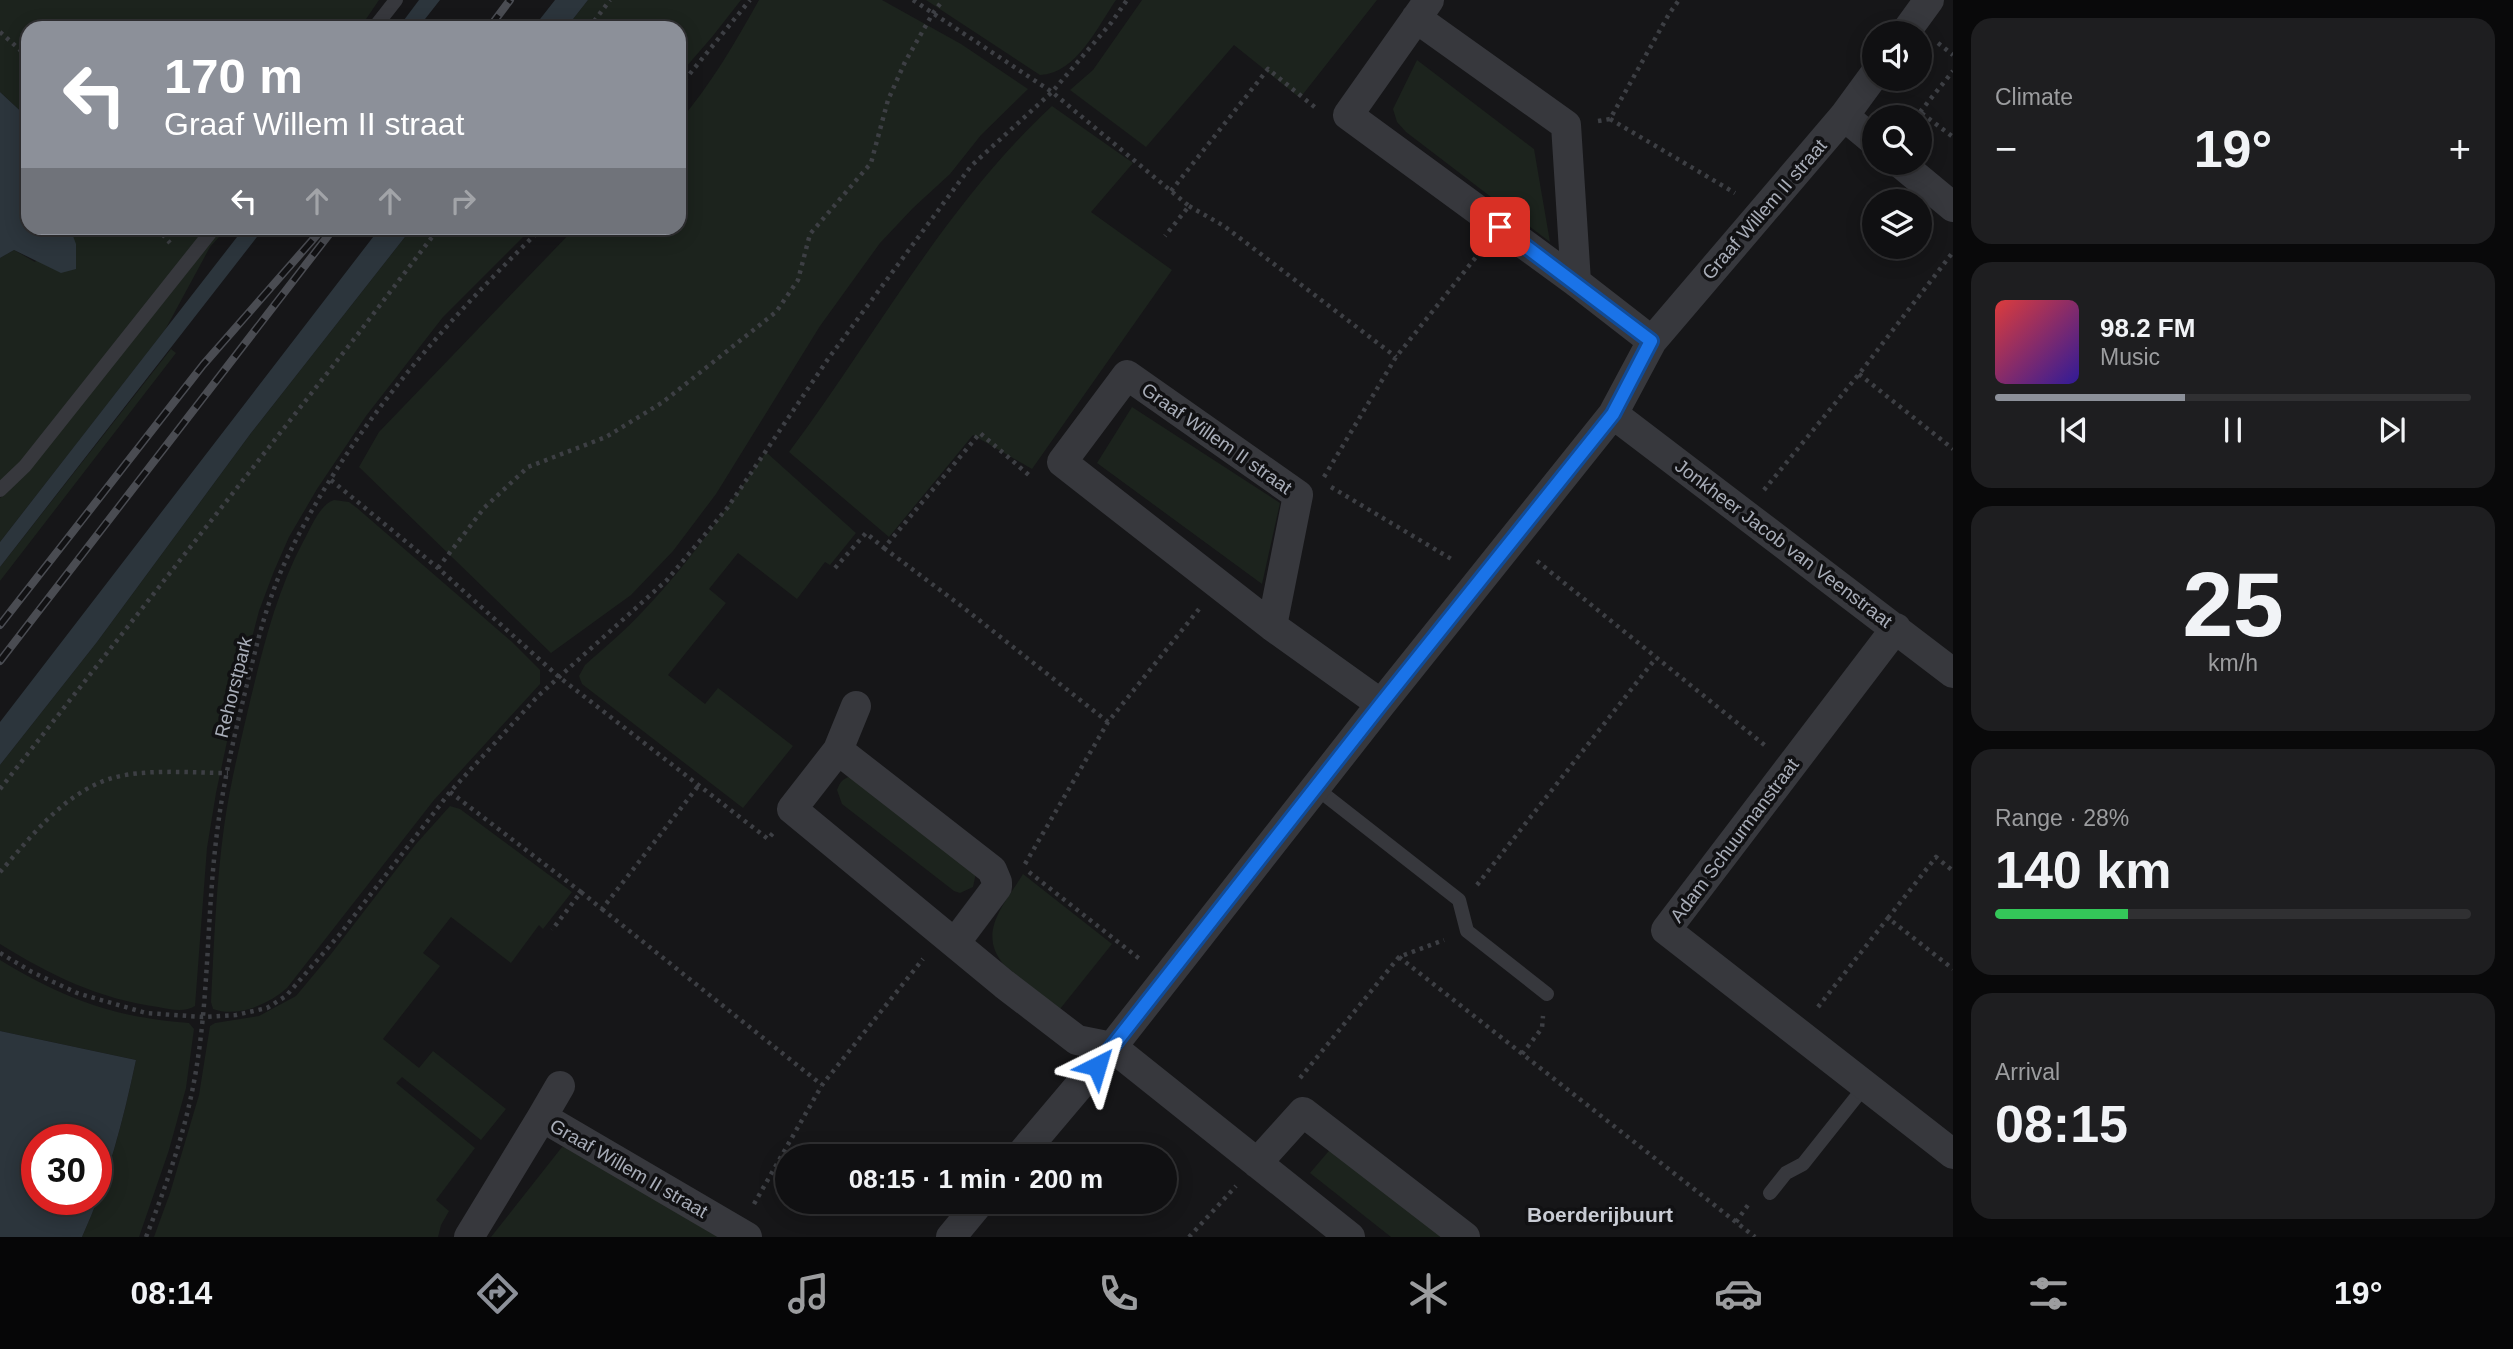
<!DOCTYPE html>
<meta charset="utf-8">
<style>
body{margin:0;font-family:Helvetica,sans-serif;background:#1e1e20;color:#f1f3f6;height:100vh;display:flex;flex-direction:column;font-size:26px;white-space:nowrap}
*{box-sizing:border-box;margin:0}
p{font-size:23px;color:#9c9d9f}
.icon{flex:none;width:38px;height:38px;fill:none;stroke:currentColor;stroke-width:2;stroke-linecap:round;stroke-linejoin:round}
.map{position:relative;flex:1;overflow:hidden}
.side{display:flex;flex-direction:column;gap:18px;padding:18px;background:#09090a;width:560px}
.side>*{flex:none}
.hud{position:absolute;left:21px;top:21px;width:665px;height:214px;border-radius:21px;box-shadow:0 4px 18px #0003,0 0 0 2px #303032;background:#8c9099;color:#fff;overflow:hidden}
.tools{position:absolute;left:1862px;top:21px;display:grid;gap:14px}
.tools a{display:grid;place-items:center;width:70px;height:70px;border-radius:50%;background:#101012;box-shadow:0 4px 18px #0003,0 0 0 2px #303032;font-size:35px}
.speed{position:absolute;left:21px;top:1124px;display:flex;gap:14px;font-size:35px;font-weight:700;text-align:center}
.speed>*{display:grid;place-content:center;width:91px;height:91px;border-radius:50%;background:#101012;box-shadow:0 4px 18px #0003,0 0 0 2px #303032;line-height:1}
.speed .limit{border:10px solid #d22;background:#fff;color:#111}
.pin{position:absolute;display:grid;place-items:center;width:60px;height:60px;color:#fff;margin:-30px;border-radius:14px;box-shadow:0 4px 10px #0006}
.me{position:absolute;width:77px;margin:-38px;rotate:40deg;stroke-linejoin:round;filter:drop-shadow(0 0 5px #0008)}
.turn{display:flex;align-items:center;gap:24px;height:147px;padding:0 28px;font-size:32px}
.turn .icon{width:91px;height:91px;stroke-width:2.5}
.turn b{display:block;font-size:49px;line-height:60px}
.lanes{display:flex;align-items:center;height:66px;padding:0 28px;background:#0003;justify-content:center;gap:35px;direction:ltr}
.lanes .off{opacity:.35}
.big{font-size:52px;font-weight:700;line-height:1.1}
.side .tile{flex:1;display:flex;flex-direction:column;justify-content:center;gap:10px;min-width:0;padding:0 24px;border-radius:21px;background:#1e1e20}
.side .dial{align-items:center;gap:0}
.dial b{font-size:91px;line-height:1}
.song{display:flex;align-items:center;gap:21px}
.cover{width:84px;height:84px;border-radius:10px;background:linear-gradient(135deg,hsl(0 70% 55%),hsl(250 70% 35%))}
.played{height:7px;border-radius:4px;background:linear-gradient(90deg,#8c9099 40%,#303032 40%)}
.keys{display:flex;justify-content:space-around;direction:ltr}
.heat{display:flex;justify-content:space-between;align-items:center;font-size:38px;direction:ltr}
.charge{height:10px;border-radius:5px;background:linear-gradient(90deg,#34c759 28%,#303032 0)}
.trip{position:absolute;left:775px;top:1144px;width:402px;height:70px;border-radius:35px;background:#101012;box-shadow:0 4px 18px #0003,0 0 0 2px #303032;font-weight:700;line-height:70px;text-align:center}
.dock{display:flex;height:112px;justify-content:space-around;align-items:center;background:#060607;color:#9c9d9f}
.dock .icon{width:49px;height:49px}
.dock .current{color:#8c9099}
.dock b{font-size:32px;color:#f1f3f6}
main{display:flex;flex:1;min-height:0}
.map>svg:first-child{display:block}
.green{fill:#1c231d}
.water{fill:#2c353c;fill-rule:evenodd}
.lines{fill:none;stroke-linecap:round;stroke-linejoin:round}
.path{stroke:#3d3f44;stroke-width:4.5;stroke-dasharray:3.5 5;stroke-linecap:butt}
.service{stroke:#37383d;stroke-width:14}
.minor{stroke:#37383d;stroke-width:30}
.rail-casing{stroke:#4a4c52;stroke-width:8}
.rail{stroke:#111113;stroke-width:5;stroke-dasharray:16;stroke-linecap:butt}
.route-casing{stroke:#114b97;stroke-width:18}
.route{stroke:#1a73e8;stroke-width:12}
.labels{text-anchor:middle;stroke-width:7;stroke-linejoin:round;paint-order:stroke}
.street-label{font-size:19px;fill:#a8adb8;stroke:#111113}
.neighbourhood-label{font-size:21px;font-weight:bold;fill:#c9ccd4;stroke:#111113}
</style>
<main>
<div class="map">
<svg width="1953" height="1237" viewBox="0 0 1953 1237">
<rect width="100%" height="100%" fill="#161618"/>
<!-- green -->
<path class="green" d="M0 0H379L360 28H28V118L0 92Z
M588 0H741L712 37 679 75V28H566Z
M759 0H882L961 44 1028 89 981 135 950 174 913 208 880 243 820 326 716 494 673 551 631 595 551 653 359 467 379 432 575 228H679V122C711 84 735 43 759 0Z
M926 0H1116C1098 26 1076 74 1040 75Z
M1142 0H1377L1300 98 1234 45 1146 147 1070 90 1093 70Z
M1417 60 1534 149 1550 242 1406 132 1397 122 1393 109Z
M1052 106 1133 163 1091 212 1172 270 1032 469 973 435 889 537 789 452C875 337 945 205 1052 106Z
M64 228H227L210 247 165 330 0 542V498L10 490 0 495V258L14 250 35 262Z
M412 228H532L443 317 366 416 317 489 289 537 274 571 259 611 237 695 216 793 207 848 195 1006C185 1013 169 1009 158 1007 99 999 50 975 0 944V765L97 642 251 433Z
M171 349 176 353 0 581V567Z
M1132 407 1280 503 1262 584 1097 463Z
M766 452 856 533 830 565 825 562 797 599 738 553 709 589 726 603 668 675 705 704 718 688 793 746 743 808 582 684 579 676 585 665C605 647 626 630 644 610 690 562 728 507 766 452Z
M334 500 349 502 357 508 511 641 540 670V684L434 800 287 988C269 1004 238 1018 213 1009L211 1002C214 944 216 885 224 827 230 783 241 740 251 697 264 644 277 591 303 542 311 528 319 505 334 500Z
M852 776 976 873 973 887 960 893 954 891 842 804 837 790C840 782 843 778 852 776Z
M450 806 460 809 572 892 543 929 539 925 511 963 451 917 423 953 440 966 383 1039 419 1068 433 1051 506 1109 481 1140 402 1077 396 1083 475 1148 436 1200 449 1211 441 1225 438 1237H154L170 1193 199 1095 210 1026 215 1023 259 1016 296 996 331 954 416 844Z
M1023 874 1112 944 1060 1009 1004 965C976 932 1005 904 1023 874Z
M0 960C62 998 116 1018 189 1023L194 1029 186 1088 169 1150 139 1237H82C108 1180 123 1121 136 1060L0 1031Z
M1339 1139 1463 1237H1391L1310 1173Z
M562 1147 569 1148 718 1237H491Z"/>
<!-- water -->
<path class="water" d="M419 0H440L418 28H398Z
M555 0H588L566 28H533Z
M0 92 28 118V228H70L76 244V269L61 273 14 250 0 258Z
M244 228H264L0 567V542Z
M380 228H412L251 433 97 642 0 765V722Z
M0 1031 136 1060C123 1121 108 1180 82 1237H0ZM96 1139V1199H37V1139Z"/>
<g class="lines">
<!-- path -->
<path class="path" d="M913 0 1052 92 1189 206 1165 236
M589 28 610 0
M0 32 28 57
M1938 43 1953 55
M679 87 750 0
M1920 112 1953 71
M1916 117 1920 112 1953 137
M1610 119 1735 193
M1598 121 1610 119 1669 14 1679 0
M1171 191 1268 69 1317 109
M1189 206 1224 226 1396 357
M157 228 170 243
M1859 374 1953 449
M1324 477 1396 357 1480 252
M331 480 438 568 559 677 768 839 773 833
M1331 487 1453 560
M1764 490 1859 374 1953 252
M884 548 960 605 1108 722
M1537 561 1767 747
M438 568 484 508 528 467 606 437 663 402 776 312 798 280 810 234 871 163 888 100 905 62 933 13 943 0
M835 568 866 533 884 548 980 433 1030 476
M0 789 358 334 439 228
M450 792 581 892 552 930
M1025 864 1108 722 1199 609
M0 872C32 836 62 795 109 779 143 768 192 773 228 773
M1029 872 1141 960
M1477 885 1656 658
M581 892 602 909 699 785
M602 909 822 1085
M1888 918 1936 857 1953 871
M0 953 32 972 77 993 146 1013 203 1017 236 1015 267 1008 286 996 340 934 450 792 538 696 667 580 728 507 828 359 971 166 1052 92 1111 23 1127 0
M1399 957 1755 1237
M1818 1007 1888 918 1953 969
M1522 1054 1542 1028 1543 1016
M1300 1078 1399 957 1444 940
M754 1204 822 1085 923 959
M1736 1222 1748 1205
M146 1237C165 1189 183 1138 193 1087 210 1001 206 912 218 825 224 779 235 733 246 688 257 643 268 596 289 554 349 430 444 323 542 228
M1189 1237 1236 1186"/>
<!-- service -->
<path class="service" d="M374 28 396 0
M0 490 25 466 214 228
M1316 788 1459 900 1467 931 1547 994
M1770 1193 1786 1173 1803 1164 1865 1086"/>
<!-- minor -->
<path class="minor" d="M1429 0 1348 115 1576 282 1652 341
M1416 18 1566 125 1576 282
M1905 33 1929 0
M1844 116 1874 141
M1900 163 1953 207
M1613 414 1953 673
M1272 626 1298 495 1127 375 1062 462 1272 626 1381 704
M1896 628 1666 930 1953 1154
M856 706 838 750 792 809 1004 984 1077 1040 1112 1047 1350 1237
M838 750 992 870 997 882V887L955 943
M560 1086 542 1117 747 1237
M1019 1157 1112 1047 1381 704 1613 414 1652 341 1844 116 1874 75
M1257 1163 1303 1112 1465 1237
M469 1237 542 1117
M951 1237 980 1202"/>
<!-- rail casing -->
<g class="rail-casing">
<path id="rail" d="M489 28 510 0
M0 625 203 365 323 228
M0 661 334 228"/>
</g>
<!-- rail -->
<use href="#rail" class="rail"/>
</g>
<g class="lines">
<!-- route casing -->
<g class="route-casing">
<path id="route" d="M1097 1066 1381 704 1613 414 1651 341 1500 227"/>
</g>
<!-- route -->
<use href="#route" class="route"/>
</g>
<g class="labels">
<!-- street labels -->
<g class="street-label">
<text transform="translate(1764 209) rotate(-49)" y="7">Graaf Willem II straat</text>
<text transform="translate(1217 438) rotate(35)" y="7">Graaf Willem II straat</text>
<text transform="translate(1784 543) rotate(37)" y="7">Jonkheer Jacob van Veenstraat</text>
<text transform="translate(233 687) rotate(-76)" y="7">Rehorstpark</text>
<text transform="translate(1734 840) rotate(-53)" y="7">Adam Schuurmanstraat</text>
<text transform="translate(629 1168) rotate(30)" y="7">Graaf Willem II straat</text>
</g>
<!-- neighbourhood labels -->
<g class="neighbourhood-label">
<text x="1600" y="1222">Boerderijbuurt</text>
</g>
</g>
</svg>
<div class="tools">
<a><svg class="icon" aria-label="sound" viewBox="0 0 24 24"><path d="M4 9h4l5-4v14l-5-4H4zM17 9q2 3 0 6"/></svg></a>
<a><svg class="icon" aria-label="search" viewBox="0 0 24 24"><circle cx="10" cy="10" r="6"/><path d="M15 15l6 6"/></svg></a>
<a><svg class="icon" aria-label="layers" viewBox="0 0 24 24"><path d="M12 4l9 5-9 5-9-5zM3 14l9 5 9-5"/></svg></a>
</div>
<div class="speed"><div class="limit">30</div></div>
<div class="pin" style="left:1500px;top:227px;background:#d93025"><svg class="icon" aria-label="arrive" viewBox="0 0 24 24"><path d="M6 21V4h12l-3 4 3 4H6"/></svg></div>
<svg class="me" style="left:1097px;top:1066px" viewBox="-20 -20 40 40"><path d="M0-17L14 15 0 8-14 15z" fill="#1a73e8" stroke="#fff" stroke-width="4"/></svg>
<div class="trip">08:15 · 1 min · 200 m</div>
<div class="hud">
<div class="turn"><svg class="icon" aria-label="left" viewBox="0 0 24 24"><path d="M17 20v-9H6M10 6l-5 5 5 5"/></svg><div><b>170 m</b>Graaf Willem II straat</div></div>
<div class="lanes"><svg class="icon" aria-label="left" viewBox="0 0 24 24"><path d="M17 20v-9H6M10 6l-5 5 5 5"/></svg><svg class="icon off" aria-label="ahead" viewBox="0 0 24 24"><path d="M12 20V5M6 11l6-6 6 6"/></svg><svg class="icon off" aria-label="ahead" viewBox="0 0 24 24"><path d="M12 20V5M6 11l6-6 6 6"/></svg><svg class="icon off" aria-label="right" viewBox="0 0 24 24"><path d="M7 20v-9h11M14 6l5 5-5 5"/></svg></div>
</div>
</div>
<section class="side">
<div class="tile"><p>Climate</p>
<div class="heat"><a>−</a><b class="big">19°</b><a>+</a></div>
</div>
<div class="tile">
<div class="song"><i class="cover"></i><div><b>98.2 FM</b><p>Music</p></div></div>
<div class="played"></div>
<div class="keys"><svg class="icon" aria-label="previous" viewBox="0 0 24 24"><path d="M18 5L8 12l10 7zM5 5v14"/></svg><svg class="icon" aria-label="pause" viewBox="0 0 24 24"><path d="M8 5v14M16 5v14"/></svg><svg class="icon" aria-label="next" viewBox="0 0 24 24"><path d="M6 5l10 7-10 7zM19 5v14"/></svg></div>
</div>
<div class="tile dial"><b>25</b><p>km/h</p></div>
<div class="tile"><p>Range · 28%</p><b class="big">140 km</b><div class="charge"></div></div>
<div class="tile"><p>Arrival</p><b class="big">08:15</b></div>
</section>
</main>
<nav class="dock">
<b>08:14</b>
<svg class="icon current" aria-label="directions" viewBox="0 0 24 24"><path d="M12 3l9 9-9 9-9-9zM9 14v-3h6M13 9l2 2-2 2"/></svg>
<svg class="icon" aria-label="music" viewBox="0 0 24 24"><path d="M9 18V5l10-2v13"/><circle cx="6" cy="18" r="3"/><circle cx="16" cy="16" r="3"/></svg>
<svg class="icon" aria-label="phone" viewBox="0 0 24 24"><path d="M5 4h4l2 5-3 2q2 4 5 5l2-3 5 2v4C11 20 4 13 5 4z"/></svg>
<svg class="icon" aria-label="climate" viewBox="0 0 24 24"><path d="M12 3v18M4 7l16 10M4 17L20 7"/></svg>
<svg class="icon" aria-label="car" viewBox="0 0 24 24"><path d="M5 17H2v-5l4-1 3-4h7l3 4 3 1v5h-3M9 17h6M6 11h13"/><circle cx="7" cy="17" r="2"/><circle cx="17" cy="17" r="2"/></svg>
<svg class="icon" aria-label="filters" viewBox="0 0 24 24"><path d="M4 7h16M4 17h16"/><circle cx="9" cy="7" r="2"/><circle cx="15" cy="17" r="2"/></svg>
<b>19°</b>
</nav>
